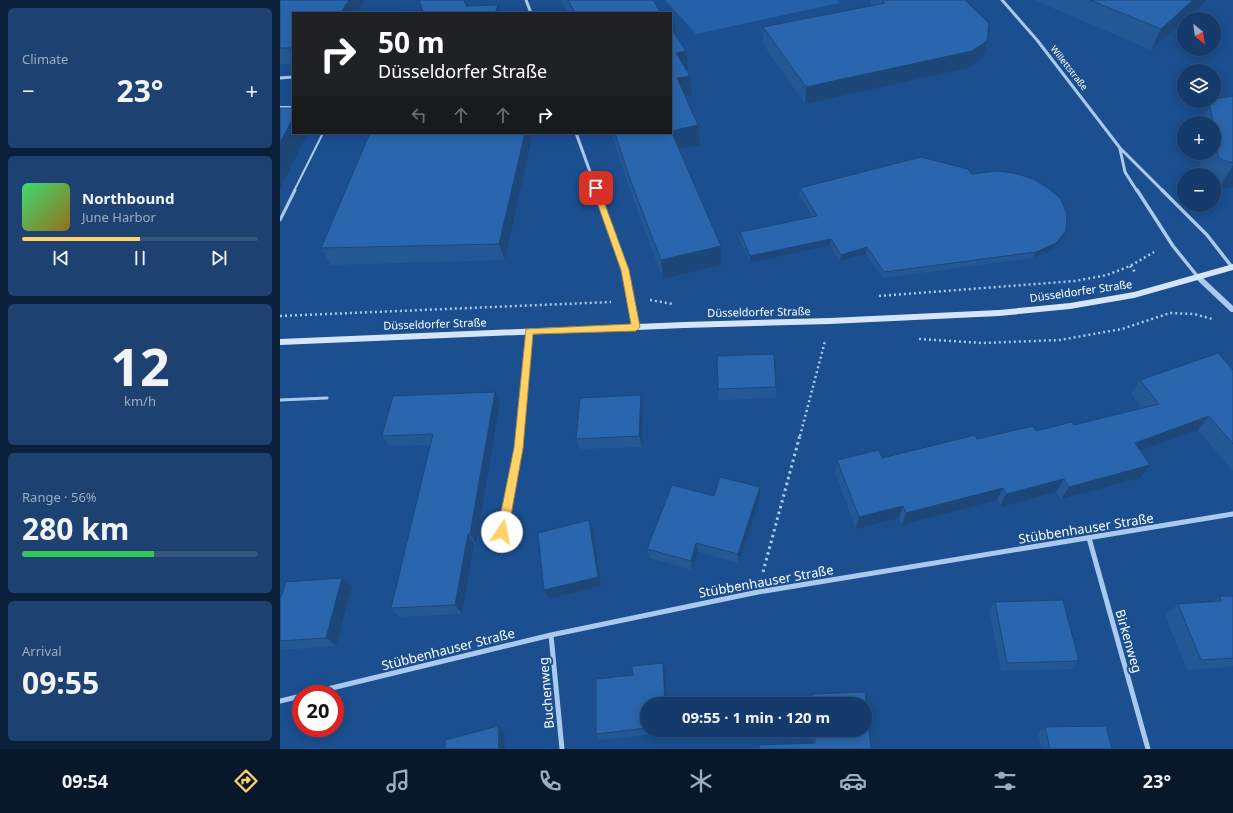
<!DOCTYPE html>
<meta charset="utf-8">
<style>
body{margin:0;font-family:"Noto Sans",sans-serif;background:#1d4271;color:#f1f3f6;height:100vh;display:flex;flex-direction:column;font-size:15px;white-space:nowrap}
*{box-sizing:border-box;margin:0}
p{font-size:13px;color:#9dadc1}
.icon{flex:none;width:22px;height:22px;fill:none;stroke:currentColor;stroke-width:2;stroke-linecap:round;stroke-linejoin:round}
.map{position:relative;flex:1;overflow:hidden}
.details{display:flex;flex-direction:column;gap:8px;padding:8px;background:#0b203b;width:280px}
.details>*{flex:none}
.guide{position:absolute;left:12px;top:12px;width:380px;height:122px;border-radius:0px;box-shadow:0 2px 10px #0003,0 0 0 1px #33557e;background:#202124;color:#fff;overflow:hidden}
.needle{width:26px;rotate:151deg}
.tools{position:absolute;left:897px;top:12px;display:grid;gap:8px}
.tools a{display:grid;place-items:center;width:44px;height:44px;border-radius:50%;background:#143b6b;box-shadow:0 2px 10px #0003,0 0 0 1px #33557e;font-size:20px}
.speed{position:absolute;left:12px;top:685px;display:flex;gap:8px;font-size:20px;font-weight:700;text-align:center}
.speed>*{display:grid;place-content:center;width:52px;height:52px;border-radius:50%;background:#143b6b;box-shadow:0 2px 10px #0003,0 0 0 1px #33557e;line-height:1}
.speed .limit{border:6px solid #d22;background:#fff;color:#111}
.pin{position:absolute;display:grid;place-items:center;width:34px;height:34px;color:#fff;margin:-17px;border-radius:8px;box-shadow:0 2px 6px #0006}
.me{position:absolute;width:44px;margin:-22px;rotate:11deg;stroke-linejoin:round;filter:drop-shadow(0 0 3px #0008)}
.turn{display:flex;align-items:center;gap:14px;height:84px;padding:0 20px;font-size:18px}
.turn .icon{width:52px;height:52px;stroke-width:2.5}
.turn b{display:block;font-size:28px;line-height:34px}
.lanes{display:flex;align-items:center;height:38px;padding:0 20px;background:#0003;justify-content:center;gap:20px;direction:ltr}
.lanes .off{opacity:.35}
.big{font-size:30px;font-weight:700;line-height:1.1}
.details .card{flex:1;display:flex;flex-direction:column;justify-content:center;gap:6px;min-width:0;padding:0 14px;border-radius:6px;background:#1d4271}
.details .dial{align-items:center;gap:0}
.dial b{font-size:52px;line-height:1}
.song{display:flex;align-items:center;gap:12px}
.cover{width:48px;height:48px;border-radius:6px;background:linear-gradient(135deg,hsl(140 70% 55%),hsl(40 70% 35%))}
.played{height:4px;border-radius:2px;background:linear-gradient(90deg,#ffd166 50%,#33557e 50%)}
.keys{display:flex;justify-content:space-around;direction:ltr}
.heat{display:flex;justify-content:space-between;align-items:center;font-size:22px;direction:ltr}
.charge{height:6px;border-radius:3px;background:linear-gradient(90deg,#34c759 56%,#33557e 0)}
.trip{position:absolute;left:360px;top:697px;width:232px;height:40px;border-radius:20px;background:#143b6b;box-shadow:0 2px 10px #0003,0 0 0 1px #33557e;font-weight:700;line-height:40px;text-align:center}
.tabs{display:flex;height:64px;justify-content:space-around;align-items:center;background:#08182b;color:#9dadc1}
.tabs .icon{width:28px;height:28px}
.tabs .active{color:#ffd166}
.tabs b{font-size:18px;color:#f1f3f6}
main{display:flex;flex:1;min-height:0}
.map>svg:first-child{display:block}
.green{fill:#2461a8}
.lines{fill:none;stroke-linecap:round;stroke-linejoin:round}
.path-far1{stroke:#a9c9ee;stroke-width:2.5;stroke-dasharray:2 3;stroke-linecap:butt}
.path{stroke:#a9c9ee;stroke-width:3;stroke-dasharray:2.5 3.5;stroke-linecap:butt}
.service-far2{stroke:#a9c9ee;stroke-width:2}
.service-far1{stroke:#a9c9ee;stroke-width:3}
.service{stroke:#a9c9ee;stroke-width:3.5}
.minor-far2{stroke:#a9c9ee;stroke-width:3}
.minor-far1{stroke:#a9c9ee;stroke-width:3.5}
.minor{stroke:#a9c9ee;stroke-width:5}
.tertiary{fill:#a9c9ee;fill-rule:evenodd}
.secondary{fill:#d6e6fa;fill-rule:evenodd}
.wall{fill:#245895}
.shaded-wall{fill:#1d4779}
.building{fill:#2a66ad;stroke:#1d4779}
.route{fill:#ffd166;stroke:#a68842}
.labels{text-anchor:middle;stroke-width:4;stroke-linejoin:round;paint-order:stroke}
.far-street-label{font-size:9px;fill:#fff;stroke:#1b4f8f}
.street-label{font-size:11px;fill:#fff;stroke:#1b4f8f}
.near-street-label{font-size:13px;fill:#fff;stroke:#1b4f8f}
</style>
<main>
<section class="details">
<div class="card"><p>Climate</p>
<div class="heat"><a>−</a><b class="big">23°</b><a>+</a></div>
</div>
<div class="card">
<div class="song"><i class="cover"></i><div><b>Northbound</b><p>June Harbor</p></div></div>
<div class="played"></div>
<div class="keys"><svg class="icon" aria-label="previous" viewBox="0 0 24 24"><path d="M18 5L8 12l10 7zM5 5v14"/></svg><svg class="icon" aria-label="pause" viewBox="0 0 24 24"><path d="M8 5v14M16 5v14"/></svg><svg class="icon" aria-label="next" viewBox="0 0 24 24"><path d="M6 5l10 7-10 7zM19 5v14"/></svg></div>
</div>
<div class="card dial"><b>12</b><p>km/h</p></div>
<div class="card"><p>Range · 56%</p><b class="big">280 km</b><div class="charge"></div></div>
<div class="card"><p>Arrival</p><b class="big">09:55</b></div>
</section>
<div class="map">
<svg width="953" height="749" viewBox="0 0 953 749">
<rect width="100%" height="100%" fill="#1b4f8f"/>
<!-- green -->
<path class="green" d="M385 0H557L559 3 416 34Z"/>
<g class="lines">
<!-- path-far1 -->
<path class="path-far1" d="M850 266 856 273
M599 296 795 281 827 275 850 266 874 252
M370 300 393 304
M0 316 331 302
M639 339 702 343 780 340 842 329 890 313 914 314 932 319
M520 436 545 341"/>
<!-- path -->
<path class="path" d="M483 572 520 435"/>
<!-- service-far2 -->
<path class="service-far2" d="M0 107H13
M14 191 43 133"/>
<!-- service-far1 -->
<path class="service-far1" d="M0 220 15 190
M0 400 47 398
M240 436 249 331"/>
<!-- service -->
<path class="service" d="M222 532 239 448 240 435"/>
<!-- minor-far2 -->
<path class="minor-far2" d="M246 0 251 13
M722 0 757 40 840 148 883 191
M0 78 13 77
M296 133 317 191
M840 149 845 172 857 191"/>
<!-- minor-far1 -->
<path class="minor-far1" d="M316 190 345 271 355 327
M857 190 893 246 918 277
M882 190 927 235 952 267"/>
<!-- minor -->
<path class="minor" d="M809 538 868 749
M271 635 282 749
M27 694 271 635 478 592 953 514
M0 701 21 696"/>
<!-- tertiary -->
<path class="tertiary" d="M916 275H920L953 306V312H951L916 279 915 277Z"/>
<!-- secondary -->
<path class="secondary" d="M953 264V270L854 298 790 309 719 316 550 324 404 328 0 345V339L404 322 550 318 719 310 790 303 854 292Z"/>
</g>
<!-- wall -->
<path class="wall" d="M0 0H85L78 12 143 11 186 6 220 13H13V65L0 64Z
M281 0H373L381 13H288Z
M590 0H685L703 58 688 68 525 104 483 44V27L591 6 590 4Z
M756 0H927L906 19H904V21L871 50 756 1Z
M406 51 408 70H407L410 76 412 95 405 96 420 145 399 149 441 246V265L383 279 354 201 331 133H391Z
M953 96V187L938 190 934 189V175H921L918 153H934V123H921L930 106Z
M253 133 225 260 51 265 41 248Z
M692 174 786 231 784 237 773 249 753 258 603 278 586 254 560 261 550 245 470 263 460 239V232L533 217 519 195 520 188Z
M953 370V471L918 430 861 451 860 478 781 499 776 492 720 507 717 500 622 525 619 518 576 529 555 473 557 460 602 458 697 439 794 425 862 408 851 394 860 380Z
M496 387V398L439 400 438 389Z
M220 403 196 544H194L182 614 119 617 111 608 150 445 109 446 102 436Z
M363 406 362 447 300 449 296 439Z
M434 496 480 497 459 563 418 552 412 570 370 558 367 549Z
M72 587 56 646 0 650V598Z
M940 596H953V665L950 667 907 670 885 615 898 604 933 601Z
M715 602 799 661 791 669 721 671 709 610Z
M383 663 385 670 387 704H367V730H388V732L320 740 316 734 353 675Z
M585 692 591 749H479V745L533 743 532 730H585V704H530V700L532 694Z
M765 727 832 749H761L758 733Z"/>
<!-- shaded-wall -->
<path class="shaded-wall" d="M69 0H85L77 13 61 12Z
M913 0H927L906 19H904V21L871 50 881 29Z
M218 5 220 13H215Z
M707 41 703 58 688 68 525 104 526 87Z
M406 51 408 70 398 72 396 53Z
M410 76 412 95 399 97 397 78Z
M13 118V133H28L0 189V143Z
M418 125 420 145 393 150 391 131Z
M245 133H253L225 260 219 244Z
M953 165V187L938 190Z
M786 231 784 237 773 249 753 258 756 252Z
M551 239 550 245 470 263V256Z
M441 246V265L383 279 381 260Z
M587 247 586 254 560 261 561 255Z
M215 392 220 403 196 544 190 534Z
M361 395 363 406 362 447 359 436Z
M929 416 918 430 846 456 855 443Z
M870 465 860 478 781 499 789 487Z
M784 479 776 492 720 507 726 494Z
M480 487V497L459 563 458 554Z
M723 488 717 500 622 525 626 513Z
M623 506 619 518 576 529 579 517Z
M309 520 313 530 321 586 269 599 264 590Z
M188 534 194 544 182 614 175 605Z
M416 543 418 552 412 570 411 561Z
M62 578 72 587 56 646 46 638Z
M383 663 385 670 387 704H385Z
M218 726 224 732 225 749H219Z"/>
<!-- building -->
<path class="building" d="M0 0H69L61 12 143 11 139 0H184L186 6 218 5 215 13H13V48H0Z
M288 0H373L381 13H295Z
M602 0H685L689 4 709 23 707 41 692 51 526 87 483 27 605 3Z
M810 0H913L881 29Z
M391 28 406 51 396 53 410 76 397 78 418 125 391 131Z
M953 96V163L943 160 938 157 934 133V123H933L930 106 936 99 946 97Z
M0 108H13V118L0 143Z
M391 131 441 246 381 260 351 182 335 133H391Z
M90 133H245L219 244 41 248Z
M641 157 688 169 692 174 717 171 734 173 753 179 768 188 781 199 787 214 786 231 776 243 756 252 604 272 587 247 561 255 551 239 470 256 460 232 537 216 520 188Z
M938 353 953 370V444L929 416 855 443 870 465 789 487 784 479 726 494 723 488 626 513 623 506 579 517 557 460 599 450 602 458 695 435 697 439 753 426 756 431 792 422 794 425 879 404 860 380Z
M494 354 496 387 438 389 437 356Z
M215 392 190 534H188L175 605 111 608 153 434 102 436 113 396Z
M361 395 359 436 296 439 300 398Z
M440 477 480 487 458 554 416 543 411 561 367 549 392 485 434 496Z
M309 520 318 577 264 590 258 533Z
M62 578 46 638 0 641V598L1 597 6 582Z
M940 596H953V658L921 660 898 604 941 601Z
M783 600 799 661 727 663 715 602Z
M383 663 385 704H367V728L316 734V679L353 675 352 666Z
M585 692 591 749H479V745L535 743 534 730H585V704H532V694Z
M218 726 219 749H165V740Z
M826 726 832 749H770L765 727Z"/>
<!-- route -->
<path class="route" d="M313 186H318L319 188 349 270 360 327 356 331 253 334 243 448 228 532 226 536 222 537 219 536 217 532 234 448 246 329 351 324 341 270 312 188Z"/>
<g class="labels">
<!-- far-street labels -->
<g class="far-street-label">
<text transform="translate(789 68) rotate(52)" y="3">Willettstraße</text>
</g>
<!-- street labels -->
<g class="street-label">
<text transform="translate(801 291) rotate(-8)" y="4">Düsseldorfer Straße</text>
<text transform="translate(479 312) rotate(-1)" y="4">Düsseldorfer Straße</text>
<text transform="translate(155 324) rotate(-2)" y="4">Düsseldorfer Straße</text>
</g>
<!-- near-street labels -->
<g class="near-street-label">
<text transform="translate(806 528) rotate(-9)" y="5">Stübbenhauser Straße</text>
<text transform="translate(486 581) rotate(-10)" y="5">Stübbenhauser Straße</text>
<text transform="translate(849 641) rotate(74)" y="5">Birkenweg</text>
<text transform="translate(168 649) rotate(-14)" y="5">Stübbenhauser Straße</text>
<text transform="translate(266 693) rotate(-95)" y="5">Buchenweg</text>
</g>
</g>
</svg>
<div class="tools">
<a><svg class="needle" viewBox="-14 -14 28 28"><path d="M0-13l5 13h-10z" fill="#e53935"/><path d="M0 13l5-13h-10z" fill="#9dadc1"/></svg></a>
<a><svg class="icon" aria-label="layers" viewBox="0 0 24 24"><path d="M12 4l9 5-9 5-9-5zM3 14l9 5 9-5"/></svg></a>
<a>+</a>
<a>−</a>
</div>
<div class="speed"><div class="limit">20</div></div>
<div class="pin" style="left:316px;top:188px;background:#d93025"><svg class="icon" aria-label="arrive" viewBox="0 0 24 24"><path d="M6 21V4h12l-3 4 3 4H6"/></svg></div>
<svg class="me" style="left:222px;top:532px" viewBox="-20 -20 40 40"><circle r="19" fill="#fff"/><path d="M0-13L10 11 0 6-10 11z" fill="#ffd166"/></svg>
<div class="trip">09:55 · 1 min · 120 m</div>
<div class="guide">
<div class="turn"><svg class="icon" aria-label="right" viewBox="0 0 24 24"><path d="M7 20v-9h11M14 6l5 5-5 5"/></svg><div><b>50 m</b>Düsseldorfer Straße</div></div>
<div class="lanes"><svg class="icon off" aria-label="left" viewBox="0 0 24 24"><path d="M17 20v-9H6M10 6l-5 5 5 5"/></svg><svg class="icon off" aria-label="ahead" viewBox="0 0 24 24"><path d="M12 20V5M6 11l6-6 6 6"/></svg><svg class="icon off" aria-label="ahead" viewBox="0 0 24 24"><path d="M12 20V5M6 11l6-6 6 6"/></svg><svg class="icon" aria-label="right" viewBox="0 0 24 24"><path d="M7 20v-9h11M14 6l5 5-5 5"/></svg></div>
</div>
</div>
</main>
<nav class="tabs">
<b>09:54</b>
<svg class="icon active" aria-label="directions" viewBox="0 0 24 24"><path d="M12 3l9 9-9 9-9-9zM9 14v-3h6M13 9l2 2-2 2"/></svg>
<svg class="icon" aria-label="music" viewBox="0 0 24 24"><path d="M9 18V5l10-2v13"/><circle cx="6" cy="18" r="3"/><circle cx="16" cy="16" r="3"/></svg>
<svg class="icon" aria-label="phone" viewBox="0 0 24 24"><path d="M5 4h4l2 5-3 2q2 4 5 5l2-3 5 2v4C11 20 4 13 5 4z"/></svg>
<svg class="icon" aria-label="climate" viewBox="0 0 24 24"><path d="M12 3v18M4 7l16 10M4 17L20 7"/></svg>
<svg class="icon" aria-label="car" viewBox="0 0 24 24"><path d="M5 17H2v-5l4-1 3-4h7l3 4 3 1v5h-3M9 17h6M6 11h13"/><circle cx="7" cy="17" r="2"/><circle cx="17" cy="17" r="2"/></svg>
<svg class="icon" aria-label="filters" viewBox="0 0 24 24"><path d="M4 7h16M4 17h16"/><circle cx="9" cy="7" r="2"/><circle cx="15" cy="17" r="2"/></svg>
<b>23°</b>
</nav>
